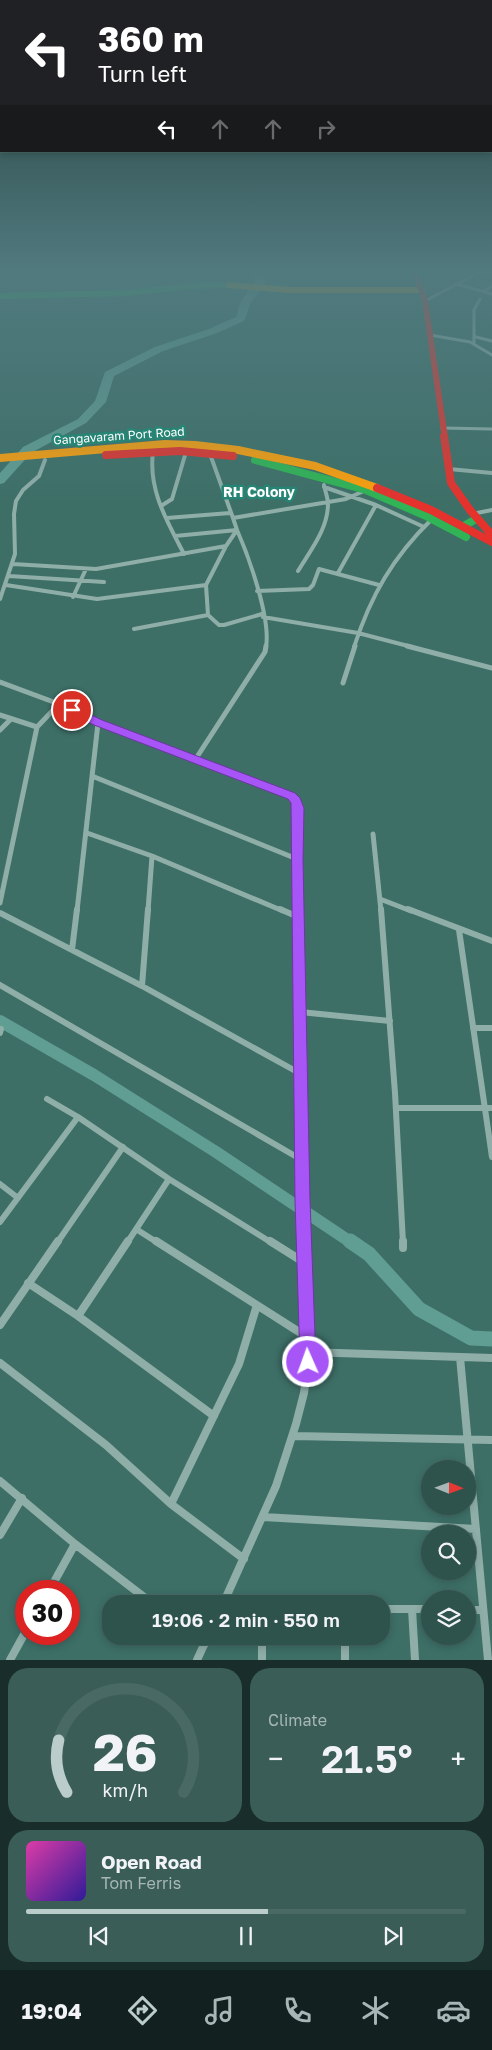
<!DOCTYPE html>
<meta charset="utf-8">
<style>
body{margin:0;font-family:"Golos Text",sans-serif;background:#3a5d57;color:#f1f3f6;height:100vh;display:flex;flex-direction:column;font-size:19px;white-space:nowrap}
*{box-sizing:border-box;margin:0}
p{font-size:16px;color:#a7b6b6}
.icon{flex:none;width:28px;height:28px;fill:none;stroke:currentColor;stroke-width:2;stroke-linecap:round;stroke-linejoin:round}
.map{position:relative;height:1660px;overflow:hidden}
.sheet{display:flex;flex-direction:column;gap:8px;padding:8px;background:#192e2a;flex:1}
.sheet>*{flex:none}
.banner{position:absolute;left:0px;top:0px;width:492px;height:152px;box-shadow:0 2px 8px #0003,0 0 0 1px #496965;background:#202124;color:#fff;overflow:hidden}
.needle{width:32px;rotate:91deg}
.tools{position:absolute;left:421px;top:1460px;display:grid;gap:10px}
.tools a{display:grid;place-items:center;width:55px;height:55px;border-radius:50%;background:#2e534d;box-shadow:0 2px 8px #0003,0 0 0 1px #496965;font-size:25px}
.speed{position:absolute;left:15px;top:1580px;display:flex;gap:10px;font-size:25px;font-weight:700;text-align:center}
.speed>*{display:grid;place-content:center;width:65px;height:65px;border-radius:50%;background:#2e534d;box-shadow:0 2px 8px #0003,0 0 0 1px #496965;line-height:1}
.speed .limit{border:8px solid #d22;background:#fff;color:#111}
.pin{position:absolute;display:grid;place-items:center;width:42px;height:42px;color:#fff;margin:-21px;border:2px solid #fff;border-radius:50%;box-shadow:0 1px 5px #0007}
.me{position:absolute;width:55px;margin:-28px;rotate:358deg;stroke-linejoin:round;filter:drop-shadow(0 0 4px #0008)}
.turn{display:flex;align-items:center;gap:18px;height:105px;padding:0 15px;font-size:22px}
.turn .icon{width:65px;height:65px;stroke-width:2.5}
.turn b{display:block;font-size:35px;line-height:42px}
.lanes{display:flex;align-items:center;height:48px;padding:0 15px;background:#0003;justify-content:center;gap:25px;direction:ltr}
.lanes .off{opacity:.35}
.big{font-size:38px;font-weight:600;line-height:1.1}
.sheet .tile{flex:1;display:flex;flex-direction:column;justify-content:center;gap:8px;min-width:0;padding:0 18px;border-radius:20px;background:#3a5d57}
.sheet .dial{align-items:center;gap:0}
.dial svg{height:130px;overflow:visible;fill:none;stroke:#496965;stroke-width:7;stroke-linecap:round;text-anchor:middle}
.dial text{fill:#f1f3f6;stroke:none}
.song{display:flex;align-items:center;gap:15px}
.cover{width:60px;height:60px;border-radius:8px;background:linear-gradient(135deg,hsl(320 70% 55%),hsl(250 70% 35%))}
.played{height:5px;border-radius:2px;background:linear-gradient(90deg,#bbcdca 55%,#496965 55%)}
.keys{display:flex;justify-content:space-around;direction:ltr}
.heat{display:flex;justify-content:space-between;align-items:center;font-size:28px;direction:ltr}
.sheet .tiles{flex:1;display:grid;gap:8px;grid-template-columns:1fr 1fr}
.tile:last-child{grid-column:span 2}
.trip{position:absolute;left:102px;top:1595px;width:288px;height:50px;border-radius:20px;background:#2e534d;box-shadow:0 2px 8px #0003,0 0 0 1px #496965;font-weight:600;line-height:50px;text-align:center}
.menu{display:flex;height:80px;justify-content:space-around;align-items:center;background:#12211f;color:#a7b6b6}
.menu .icon{width:35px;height:35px}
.menu .on{color:#bbcdca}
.menu b{font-size:22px;color:#f1f3f6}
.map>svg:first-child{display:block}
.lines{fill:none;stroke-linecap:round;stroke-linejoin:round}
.canal-far1{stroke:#609d93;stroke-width:12}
.canal{stroke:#609d93;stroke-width:15}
.river{fill:#609d93;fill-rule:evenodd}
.street-far4{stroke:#8faea8;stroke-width:3}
.street-far3{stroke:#8faea8;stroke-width:4}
.street-far2{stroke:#8faea8;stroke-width:5}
.street-far1{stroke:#8faea8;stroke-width:6}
.street{stroke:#8faea8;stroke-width:8}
.fast-far1{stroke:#30b455;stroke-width:6}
.fast{stroke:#30b455;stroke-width:8}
.slow-far1{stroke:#ff9f0a;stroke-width:6}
.slow{stroke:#ff9f0a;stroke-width:8}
.jam-far1{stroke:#e5322d;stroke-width:6}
.jam{stroke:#e5322d;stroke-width:8}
.route{fill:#a855f7;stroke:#6d37a1}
.labels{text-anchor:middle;stroke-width:5;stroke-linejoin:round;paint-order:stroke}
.far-street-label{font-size:12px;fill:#fff;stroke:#278575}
.far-neighbourhood-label{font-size:14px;font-weight:bold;fill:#fff;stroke:#278575}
</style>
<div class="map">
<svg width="492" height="1660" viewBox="0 0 492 1660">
<rect width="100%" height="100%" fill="#3d6f67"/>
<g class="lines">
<!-- canal-far1 -->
<path class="canal-far1" d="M0 1021 94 1075 216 1152 352 1243"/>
<!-- canal -->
<path class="canal" d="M350 1241 369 1254 419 1309 471 1338 492 1339"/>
<!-- river -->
<path class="river" d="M242 271H252L266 279 265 284 251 302 244 321 217 333 163 351 114 376 106 402 86 423 31 453 4 483 0 484V473L23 447 78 419 95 401 105 372 155 347 209 329 236 317 241 301 256 280Z"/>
<!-- street-far4 -->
<path class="street-far4" d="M456 284 492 294
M483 292 492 286
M425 301 476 274 492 271
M430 335 470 342 492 355
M476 337 492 341
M474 344V310L480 299
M442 428 492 429"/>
<!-- street-far3 -->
<path class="street-far3" d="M153 452C148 490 167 521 184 554
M210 454 233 518
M449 469 492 473
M324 487 376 505 424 527
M161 506 172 499 186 452
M472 514 492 510
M167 518 230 513
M175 536 237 530C249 557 271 619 266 647
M13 564 96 569 226 546
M298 571C310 551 328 529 328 504 328 498 325 491 324 485
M338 573 376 505
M9 576 104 582
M6 585 97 599 206 585 226 546 237 530 233 518 346 499 366 490
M206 585 208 615
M257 591 309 589 313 585 319 569 379 585
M73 597 86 569
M0 599 15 554 14 514 16 501 23 490 39 476 45 460
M263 617 358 633 412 647
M134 629 208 615 219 625H224L262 614
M354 647C371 595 393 557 432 519"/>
<!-- street-far2 -->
<path class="street-far2" d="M407 646 492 668
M0 682 59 704 98 723 292 796 298 808V911
M343 683 355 646
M0 715 37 727
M0 730 11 719
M195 760 265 652 266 646
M92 776 297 859
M87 833 152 856 283 911
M373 834 381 911
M380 899 411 911
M0 903 37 727 59 704
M77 911 98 723
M148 911 152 856"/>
<!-- street-far1 -->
<path class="street-far1" d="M280 909 298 917
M298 909 304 1243
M381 909 395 1093 403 1243
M408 909 492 941
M0 913 142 986 301 1074
M459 930 492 1157
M72 950 77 909
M0 985 302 1160
M142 986 148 909
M300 1012 390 1021
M473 1028H492
M0 1033 1 1029
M47 1099 78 1117 169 1179 272 1243
M397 1108H492
M0 1184 18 1198
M0 1222 78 1117
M136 1229 158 1243
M57 1243 123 1147
M127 1243 169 1179"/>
<!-- street -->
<path class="street" d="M156 1241 307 1337
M270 1241 305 1263
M403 1241V1248
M28 1283 78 1316 214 1416
M78 1316 128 1241
M0 1325 58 1241
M307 1352 492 1358
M460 1357 488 1660
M0 1363 106 1445 171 1504 244 1559
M294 1436 492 1440
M0 1481 75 1544 153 1604
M171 1504 239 1364 257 1305
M263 1517 476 1529
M0 1535 22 1498
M49 1591 75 1544
M226 1598 248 1604
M223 1604 276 1486 296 1424 304 1393 308 1362 304 1241
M381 1609H430
M412 1609 415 1660
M468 1610H483
M195 1636 205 1644
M262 1636V1660
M345 1636V1660
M10 1660 26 1631
M197 1660 208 1636"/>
<!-- fast-far1 -->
<path class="fast-far1" d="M0 296 128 293 187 286 229 285"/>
<!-- fast -->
<path class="fast" d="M255 460 366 490 424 515 466 537
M462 527 476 519"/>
<!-- slow-far1 -->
<path class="slow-far1" d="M229 285 290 290H422"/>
<!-- slow -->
<path class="slow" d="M0 458 165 444 195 445 238 450 315 466 377 488"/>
<!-- jam-far1 -->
<path class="jam-far1" d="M415 271 425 301 445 438"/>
<!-- jam -->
<path class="jam" d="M444 436 451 483 470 510 492 535
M106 455 180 451 233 456
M377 488 431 510 492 542"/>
</g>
<!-- sky -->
<linearGradient id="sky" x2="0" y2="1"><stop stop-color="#223d39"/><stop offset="0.54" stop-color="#517a7f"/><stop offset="1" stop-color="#517a7f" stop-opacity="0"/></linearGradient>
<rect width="492" height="503" fill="url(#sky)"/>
<!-- route -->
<path class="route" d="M72 706 102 720 295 793 300 798 304 808 303 859 310 1200 316 1362 314 1367 308 1370 302 1367 300 1362 295 1200 291 803 288 799 94 725 68 713 67 710Z"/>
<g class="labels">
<!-- far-street labels -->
<g class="far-street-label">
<text transform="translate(119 436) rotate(-4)" y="4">Gangavaram Port Road</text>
</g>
<!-- far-neighbourhood labels -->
<g class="far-neighbourhood-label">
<text x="259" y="497">RH Colony</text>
</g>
</g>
</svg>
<div class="tools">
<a><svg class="needle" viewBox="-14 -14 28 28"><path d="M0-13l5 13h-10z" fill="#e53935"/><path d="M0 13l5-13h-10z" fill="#a7b6b6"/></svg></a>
<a><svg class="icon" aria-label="search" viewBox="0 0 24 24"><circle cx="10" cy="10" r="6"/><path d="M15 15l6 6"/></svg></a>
<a><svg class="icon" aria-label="layers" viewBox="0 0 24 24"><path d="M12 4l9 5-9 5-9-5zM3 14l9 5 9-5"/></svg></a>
</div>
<div class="speed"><div class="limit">30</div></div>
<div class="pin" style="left:72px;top:710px;background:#d93025"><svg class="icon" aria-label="arrive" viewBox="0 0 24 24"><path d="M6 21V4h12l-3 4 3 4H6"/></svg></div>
<svg class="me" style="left:308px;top:1362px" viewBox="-20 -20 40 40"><circle r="17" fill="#a855f7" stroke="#fff" stroke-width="3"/><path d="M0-11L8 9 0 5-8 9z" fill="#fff"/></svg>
<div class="trip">19:06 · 2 min · 550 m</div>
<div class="banner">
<div class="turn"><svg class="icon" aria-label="left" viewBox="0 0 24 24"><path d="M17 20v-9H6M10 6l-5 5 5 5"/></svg><div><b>360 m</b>Turn left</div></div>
<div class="lanes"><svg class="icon" aria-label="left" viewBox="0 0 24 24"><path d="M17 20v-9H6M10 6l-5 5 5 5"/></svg><svg class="icon off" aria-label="ahead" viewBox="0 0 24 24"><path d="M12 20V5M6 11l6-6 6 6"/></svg><svg class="icon off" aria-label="ahead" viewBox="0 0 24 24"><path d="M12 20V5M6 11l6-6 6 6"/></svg><svg class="icon off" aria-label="right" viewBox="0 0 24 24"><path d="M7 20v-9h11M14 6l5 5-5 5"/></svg></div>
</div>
</div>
<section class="sheet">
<div class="tiles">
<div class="tile dial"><svg viewBox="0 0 100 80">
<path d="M14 69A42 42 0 1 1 86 69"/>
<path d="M14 69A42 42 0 0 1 9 37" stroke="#bbcdca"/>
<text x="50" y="56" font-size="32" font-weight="700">26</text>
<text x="50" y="72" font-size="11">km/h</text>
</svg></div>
<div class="tile"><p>Climate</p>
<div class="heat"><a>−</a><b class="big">21.5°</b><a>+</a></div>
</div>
<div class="tile">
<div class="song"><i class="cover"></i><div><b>Open Road</b><p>Tom Ferris</p></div></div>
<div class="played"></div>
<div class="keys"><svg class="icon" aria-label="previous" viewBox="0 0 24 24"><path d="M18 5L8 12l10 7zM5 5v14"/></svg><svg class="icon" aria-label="pause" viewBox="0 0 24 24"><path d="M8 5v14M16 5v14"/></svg><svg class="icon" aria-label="next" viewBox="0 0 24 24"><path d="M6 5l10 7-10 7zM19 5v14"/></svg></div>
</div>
</div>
</section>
<nav class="menu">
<b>19:04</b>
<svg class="icon on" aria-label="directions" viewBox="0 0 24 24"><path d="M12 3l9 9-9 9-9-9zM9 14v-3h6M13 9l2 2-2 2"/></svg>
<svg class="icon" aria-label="music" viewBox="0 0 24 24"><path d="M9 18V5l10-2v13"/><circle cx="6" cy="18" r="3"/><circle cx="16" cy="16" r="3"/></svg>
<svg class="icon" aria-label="phone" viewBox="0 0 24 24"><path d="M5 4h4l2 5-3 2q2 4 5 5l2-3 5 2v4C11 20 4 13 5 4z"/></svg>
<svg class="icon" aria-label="climate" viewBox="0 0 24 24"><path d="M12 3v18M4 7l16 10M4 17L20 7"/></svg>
<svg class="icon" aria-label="car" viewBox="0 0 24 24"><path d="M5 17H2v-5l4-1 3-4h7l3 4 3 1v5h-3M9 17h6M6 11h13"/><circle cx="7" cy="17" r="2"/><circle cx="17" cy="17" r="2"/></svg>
</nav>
